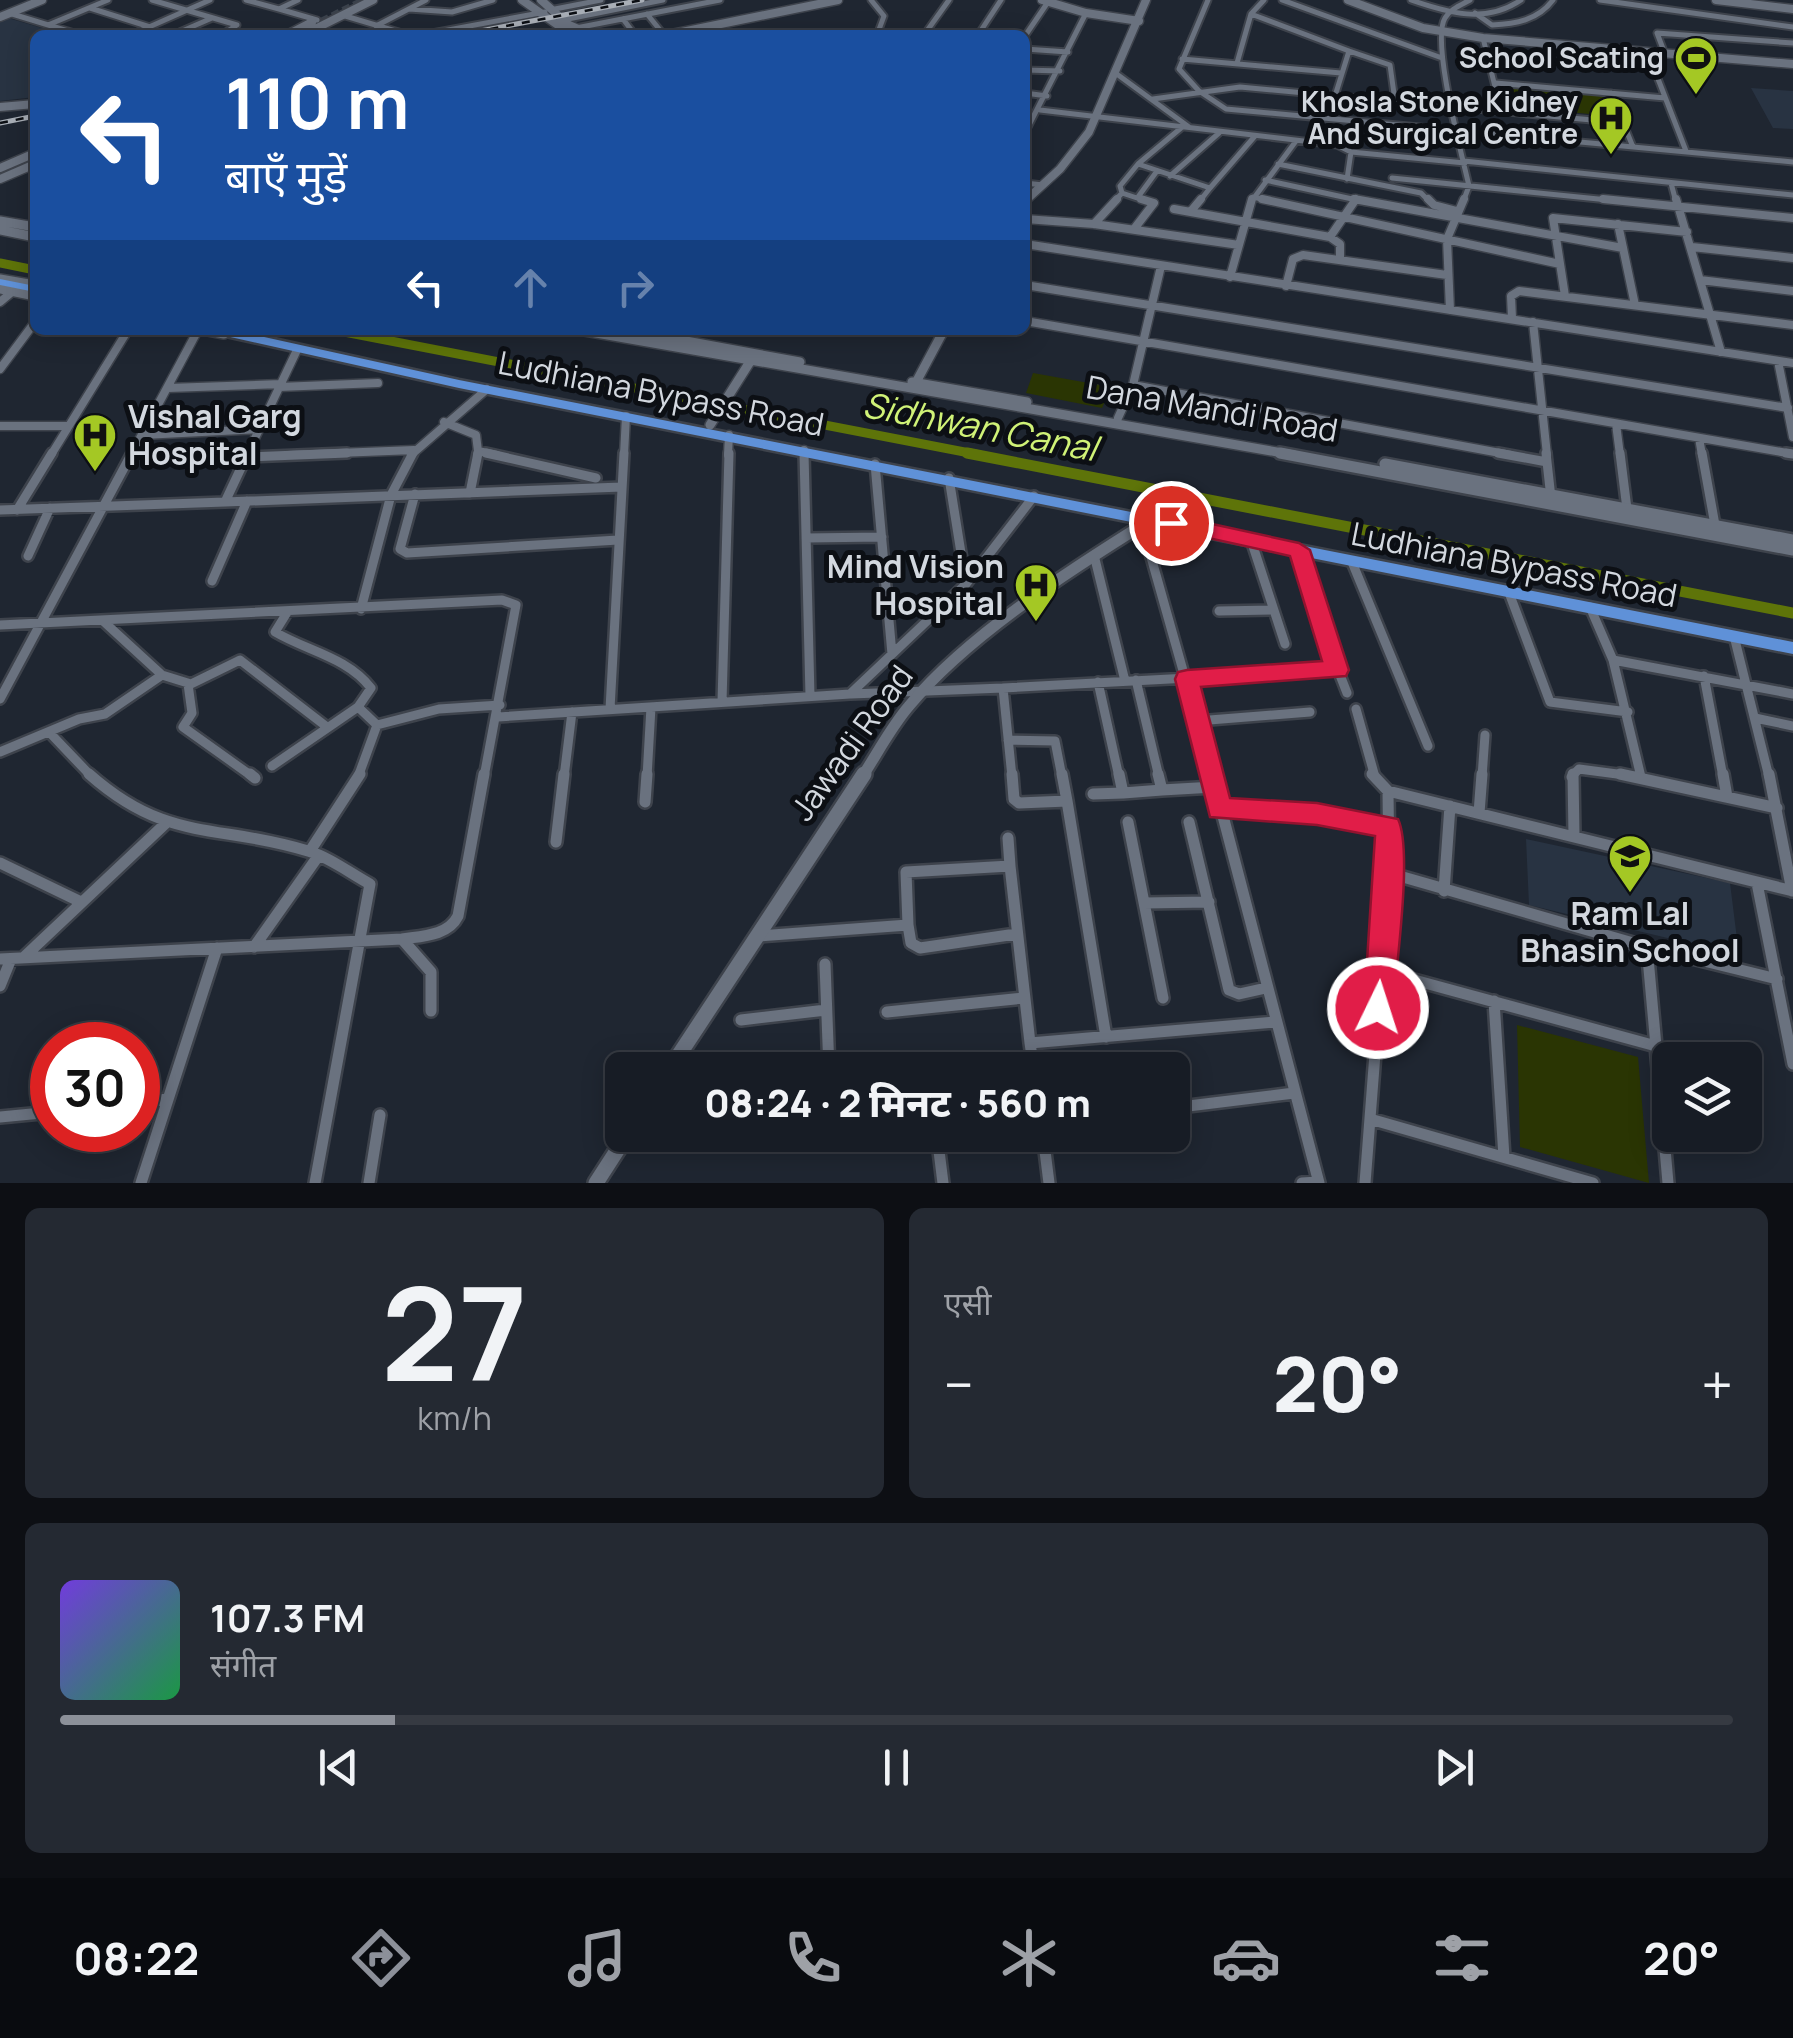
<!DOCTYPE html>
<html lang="hi">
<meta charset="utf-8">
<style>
body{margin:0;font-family:Manrope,"Noto Sans Devanagari",sans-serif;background:#242932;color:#f1f3f6;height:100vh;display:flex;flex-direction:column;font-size:38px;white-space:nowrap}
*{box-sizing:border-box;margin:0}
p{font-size:32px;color:#9ea1a7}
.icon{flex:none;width:55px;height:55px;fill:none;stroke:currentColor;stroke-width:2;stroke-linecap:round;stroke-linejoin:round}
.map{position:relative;height:1183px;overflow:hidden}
.side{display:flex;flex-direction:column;gap:25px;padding:25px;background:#0d0f14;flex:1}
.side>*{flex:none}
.top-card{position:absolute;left:30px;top:30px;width:1000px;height:305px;border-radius:15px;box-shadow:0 5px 25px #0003,0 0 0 2px #363a42;background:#1a4fa0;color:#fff;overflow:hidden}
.tools{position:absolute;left:1652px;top:1042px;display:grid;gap:20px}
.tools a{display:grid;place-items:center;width:110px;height:110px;border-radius:15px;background:#171c25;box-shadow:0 5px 25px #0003,0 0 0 2px #363a42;font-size:50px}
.speed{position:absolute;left:30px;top:1022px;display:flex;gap:20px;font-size:50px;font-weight:700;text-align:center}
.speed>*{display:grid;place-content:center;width:130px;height:130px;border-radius:50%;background:#171c25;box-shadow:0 5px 25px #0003,0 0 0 2px #363a42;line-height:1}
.speed .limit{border:15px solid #d22;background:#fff;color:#111}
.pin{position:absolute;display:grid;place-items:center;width:85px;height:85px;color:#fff;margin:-42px;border:5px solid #fff;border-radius:50%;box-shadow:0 2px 10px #0007}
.me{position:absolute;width:110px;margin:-55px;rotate:4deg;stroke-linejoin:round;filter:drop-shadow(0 0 8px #0008)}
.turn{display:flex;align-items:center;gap:35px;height:210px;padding:0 30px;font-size:45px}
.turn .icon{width:130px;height:130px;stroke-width:2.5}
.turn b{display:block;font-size:70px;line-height:85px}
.lanes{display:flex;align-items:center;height:95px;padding:0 30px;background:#0003;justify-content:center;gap:50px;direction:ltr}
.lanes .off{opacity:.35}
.big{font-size:75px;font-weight:800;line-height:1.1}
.side .widget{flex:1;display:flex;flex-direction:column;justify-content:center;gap:15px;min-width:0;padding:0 35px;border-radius:15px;background:#242932}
.side .dial{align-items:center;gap:0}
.dial b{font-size:130px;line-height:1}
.song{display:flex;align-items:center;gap:30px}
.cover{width:120px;height:120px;border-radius:15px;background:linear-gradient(135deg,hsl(260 70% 55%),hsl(140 70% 35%))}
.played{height:10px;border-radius:5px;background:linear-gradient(90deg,#8c9099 20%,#363a42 20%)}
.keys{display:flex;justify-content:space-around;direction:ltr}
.heat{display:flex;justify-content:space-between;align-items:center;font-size:55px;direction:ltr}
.side .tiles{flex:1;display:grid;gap:25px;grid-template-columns:1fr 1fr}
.widget:last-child{grid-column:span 2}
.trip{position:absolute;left:605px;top:1052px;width:585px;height:100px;border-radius:15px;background:#171c25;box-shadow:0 5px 25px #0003,0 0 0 2px #363a42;font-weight:800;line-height:100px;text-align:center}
.menu{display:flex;height:160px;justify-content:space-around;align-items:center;background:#090b0f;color:#9ea1a7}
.menu .icon{width:70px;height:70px}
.menu .active{color:#8c9099}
.menu b{font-size:45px;color:#f1f3f6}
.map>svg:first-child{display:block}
.built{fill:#283342}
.green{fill:#2a3503}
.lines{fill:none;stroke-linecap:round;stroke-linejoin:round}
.canal-far1{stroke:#5e7409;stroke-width:9}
.canal{stroke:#5e7409;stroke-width:11}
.tertiary-tunnel{stroke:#3a414b;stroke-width:8;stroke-dasharray:8 4;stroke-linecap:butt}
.minor-far3-casing{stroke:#3e434c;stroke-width:9}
.minor-far2-casing{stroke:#3e434c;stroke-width:11}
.minor-far1-casing{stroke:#3e434c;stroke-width:14}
.minor-casing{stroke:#3e434c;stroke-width:16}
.tertiary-far3-casing{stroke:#3e434c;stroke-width:11}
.tertiary-far2-casing{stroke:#3e434c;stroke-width:12}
.tertiary-far1-casing{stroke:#3e434c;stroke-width:16}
.tertiary-casing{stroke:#3e434c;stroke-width:20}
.trunk-casing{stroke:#3e434c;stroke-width:5}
.minor-far3{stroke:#6a727f;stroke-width:5}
.minor-far2{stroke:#6a727f;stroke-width:8}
.minor-far1{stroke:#6a727f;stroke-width:9}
.minor{stroke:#6a727f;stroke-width:11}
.tertiary-far3{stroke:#6a727f;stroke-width:8}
.tertiary-far2{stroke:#6a727f;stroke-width:9}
.tertiary-far1{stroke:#6a727f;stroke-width:11}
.tertiary{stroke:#6a727f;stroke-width:15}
.trunk{fill:#5f91d8;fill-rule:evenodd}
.rail-casing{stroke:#a8aeb6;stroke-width:5}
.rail{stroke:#0c0f14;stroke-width:2.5;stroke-dasharray:8;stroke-linecap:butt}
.route{fill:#e11d48;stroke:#92132f;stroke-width:2.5}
.labels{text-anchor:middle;stroke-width:10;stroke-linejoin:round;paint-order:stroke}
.far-poi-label{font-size:28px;font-weight:bold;fill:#d3d8df;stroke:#0c0f14;text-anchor:end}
.street-label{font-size:32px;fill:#d3d8df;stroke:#0c0f14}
.poi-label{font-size:32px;font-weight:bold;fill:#d3d8df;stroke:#0c0f14;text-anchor:start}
.water-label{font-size:35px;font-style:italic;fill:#d0f277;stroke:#0c0f14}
</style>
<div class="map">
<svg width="1793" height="1183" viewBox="0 0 1793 1183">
<rect width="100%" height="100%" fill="#1f2631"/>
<!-- built -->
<path class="built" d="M8 18 66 35H35V97L0 101V21Z
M1751 88 1793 91V129L1773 128Z
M1526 839 1730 883 1739 955 1529 905Z"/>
<!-- green -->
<path class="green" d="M1502 85 1603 93 1613 116 1508 107Z
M1033 373 1111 387 1102 408 1026 393Z
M1517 1025 1638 1057 1649 1183 1520 1147Z"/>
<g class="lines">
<!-- canal-far1 -->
<path class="canal-far1" d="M0 263 35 270
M334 330 980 455"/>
<!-- canal -->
<path class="canal" d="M967 453 1793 613"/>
<!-- tertiary-tunnel -->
<path class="tertiary-tunnel" d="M311 27 361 2"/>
<!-- minor-far3 casing -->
<g class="minor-far3-casing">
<path id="minor-far3" d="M152 0 237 25 221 35
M246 0 279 9 298 0
M871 0 884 16 877 35
M1208 0 1179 69 1199 91 1226 109 1793 162
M1282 0 1442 58
M1411 0C1448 13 1486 24 1521 0
M1600 0 1793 27
M90 8 150 27
M279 9 317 20
M409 9 452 12 493 0
M555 9 601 0
M9 13 81 35
M1475 13 1492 25C1516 24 1538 20 1553 0
M647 14 664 35
M1251 14 1349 51
M342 15 409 35
M623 19 635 35
M563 20 663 0
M48 25 108 0
M376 26 426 0
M576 28 720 0
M313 30 328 35
M131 35 210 0
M173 35 212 18
M421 35 545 12
M924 35 949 0
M978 35 1001 0
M1025 36 1048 2
M1483 38 1501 111
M1025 49 1068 52
M1648 53 1686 151
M1665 54 1657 33 1793 43
M1182 59 1341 73
M1237 63 1251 14 1264 0
M1025 70 1060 71
M1114 72 1189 127
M1496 83 1665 98
M1025 93 1047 96
M1611 93 1633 147
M1335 96 1349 51 1390 65 1395 101
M1153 99 1240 87 1624 123
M1040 110 1337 145 1351 152 1465 163
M1025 133 1086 13
M1464 161 1793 195
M1138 164 1210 188 1199 202
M1278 164 1421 193 1430 202
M1170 176 1219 133
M1392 178 1628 202
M1347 179 1351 152
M1265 180 1366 202
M1025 183 1043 185
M1671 183 1676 202
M1210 188 1255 136
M1122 193 1149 202
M1138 197 1157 171
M1253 197 1274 202
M1114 202 1122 193 1120 186 1138 164 1181 128
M1251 202 1296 141
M1463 202 1469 186C1462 155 1431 41 1445 18 1450 9 1461 5 1470 0"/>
</g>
<!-- minor-far2 casing -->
<g class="minor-far2-casing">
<path id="minor-far2" d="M1262 199 1560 264
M1354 199 1623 248
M1428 199 1434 205 1457 211
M1603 199 1793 218
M1676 199 1721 352
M1174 209 1330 237 1340 244V260
M1191 211 1201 199
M1025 219 1094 224 1239 245
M1094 224 1117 199
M1618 224 1635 305
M1134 229 1154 203 1141 199
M1330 237 1356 199
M1025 244 1793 363
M1692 247 1793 258
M1230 277 1252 199
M1700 280 1793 291
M1025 285 1788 408
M1286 286 1293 259 1303 255 1447 275
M1565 296 1553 218 1687 232
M0 302 12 292
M1450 310 1447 239 1464 199
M1512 318 1511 296 1519 291 1793 325
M1025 321 1793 454
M1533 322 1547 455
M924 330H944
M1778 361 1793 437
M0 369 35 322
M1133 385 1511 455
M279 387 378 383
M168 388 281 384
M1118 418 1133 385 1161 266
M444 422 476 435 478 451
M1616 424 1620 455
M0 426H68
M143 435 259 429
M1699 438 1702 455
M804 450V455
M51 455 128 330
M131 455 198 330
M247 455 297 350
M287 455 414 450
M411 455 487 389
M477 455 478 451 497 455
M624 455 626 416
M728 455 729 435"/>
</g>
<!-- minor-far1 casing -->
<g class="minor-far1-casing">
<path id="minor-far1" d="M486 453 596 478
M804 453 810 696
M1498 453 1547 462
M1546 453 1551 498
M1620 453 1627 509
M1702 453 1715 525
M1786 453 1793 454
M198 459 347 453
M875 464 892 654
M949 478 966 584
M470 493 478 453
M415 494 400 549 407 553 618 540
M225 502 622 487
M0 510 225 502 248 453
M17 510 52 453
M1142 525 1213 777
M806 538 882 537
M1251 540 1285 644
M1299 551 1317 616 1347 693
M1094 555 1125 681
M28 556 50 508
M1352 562 1428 746
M212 581 247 501
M1508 590 1550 702 1628 712
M1590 607 1613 660
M361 609 391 495 413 453
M288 611 275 632C307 651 347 657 371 688L358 707 377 725
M1219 611 1272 610
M102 620 162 675
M0 625 502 600 516 605 484 777
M1734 636 1769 777
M1704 676 1723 777
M1136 680 1159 777
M1098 682 1119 777
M188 684 192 713 183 727 253 777
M1003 688 1337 670
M851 694 1003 688 1012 777
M0 699 132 453
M722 702 729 453
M610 709 624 453
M1356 709 1375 777
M498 717 850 694 966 584 1034 496
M1755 718 1793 726
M1197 721 1310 712
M377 725 439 709 500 705
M50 733 92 777
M1008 740 1055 741 1062 777
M0 752 79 719 105 714 162 675 191 684 240 660 327 727
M272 766 358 707
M358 777 377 725
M564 777 572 712
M647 777 651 707
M1482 777 1485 735
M1571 777 1579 769 1640 777
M1641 777 1613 660 1793 694"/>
</g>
<!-- minor casing -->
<g class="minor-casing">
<path id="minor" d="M89 774C168 844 218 823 308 851 329 857 350 873 370 884L315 1183
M250 774 255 778
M1012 774 1014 799 1019 803 1067 801 1106 1037
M1062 774 1067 801
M1119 774 1123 793 1162 790
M1158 774 1162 790 1214 787
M1212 774 1319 1183
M1372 774 1388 791 1793 891
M1573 774 1574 836
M1620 774 1777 808
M1723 774 1727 797
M1769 774 1792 891
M1093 794 1123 793
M645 802 647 774
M1219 809 1317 814 1389 827
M1479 813 1482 774
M1128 822 1163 998
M1189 822 1229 990 1239 994 1266 988
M1008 838 1010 866
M556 842 564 774
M310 851 360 774
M0 863 81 902
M1389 873 1647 947 1777 979
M1757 883 1793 1064
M1444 891 1450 806
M1144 903 1209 902
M908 925 911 943 920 948 1016 934
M758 936 908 925 906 872 1010 866 1030 1043
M402 939 431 972V1011
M254 947 319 855
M1647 947 1656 1046
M23 958 165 824
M0 959 402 939C422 936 448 936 458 916L484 774
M825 964 829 1070
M1381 971 1656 1046 1668 1183
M0 986 11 959
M1494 1001 1504 1157
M887 1012 1024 998
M741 1020 826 1010
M1034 1070 1030 1043 1276 1022
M138 1102 168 1099
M1172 1108 1294 1093
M0 1117 52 1112
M1370 1119 1593 1183
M937 1135 943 1183
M1043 1135 1049 1183
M141 1183 217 948
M369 1183 380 1115
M1302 1183 1318 1182
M1365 1183 1389 873 1388 791"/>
</g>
<!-- tertiary-far3 casing -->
<g class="tertiary-far3-casing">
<path id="tertiary-far3" d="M522 0 572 35
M541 0 569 25 592 35
M1042 0 1086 13 1139 21
M1348 0 1423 28 1483 38 1793 64
M1716 0 1793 9
M0 17 42 0
M287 35 312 22
M303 35 373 0
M667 35 838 0
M0 107 35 104
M0 168 35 153
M0 179 35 164
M1025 201 1060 169 1089 132 1146 0"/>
</g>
<!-- tertiary-far2 casing -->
<g class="tertiary-far2-casing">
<path id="tertiary-far2" d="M0 221 35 227
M0 230 35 237
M0 279 35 285
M0 289 35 296
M203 330 224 334 229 330
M579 330 1294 455
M637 332 800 362
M912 382 1027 402
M913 388 944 330
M710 425 753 357"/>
</g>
<!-- tertiary-far1 casing -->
<g class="tertiary-far1-casing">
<path id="tertiary-far1" d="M1280 453 1793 550
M1385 464 1793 540
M862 777C877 754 891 727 909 706 968 635 1073 568 1152 519"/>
</g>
<!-- tertiary casing -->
<g class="tertiary-casing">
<path id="tertiary" d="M669 1070 864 774
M596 1183 627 1135"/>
</g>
<!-- trunk casing -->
<g class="trunk-casing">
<path id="trunk" d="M0 279 35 286V292L0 285Z
M211 330H233L459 380 1793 642V654L459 388 217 334Z"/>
</g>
<!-- minor-far3 -->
<use href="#minor-far3" class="minor-far3"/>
<!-- minor-far2 -->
<use href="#minor-far2" class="minor-far2"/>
<!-- minor-far1 -->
<use href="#minor-far1" class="minor-far1"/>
<!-- minor -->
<use href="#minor" class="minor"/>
<!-- tertiary-far3 -->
<use href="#tertiary-far3" class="tertiary-far3"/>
<!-- tertiary-far2 -->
<use href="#tertiary-far2" class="tertiary-far2"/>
<!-- tertiary-far1 -->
<use href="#tertiary-far1" class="tertiary-far1"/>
<!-- tertiary -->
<use href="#tertiary" class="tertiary"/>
<!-- trunk -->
<use href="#trunk" class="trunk"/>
<!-- rail casing -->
<g class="rail-casing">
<path id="rail" d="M459 35 642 0
M0 123 35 116"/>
</g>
<!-- rail -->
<use href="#rail" class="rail"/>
</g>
<!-- route -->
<path class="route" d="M1171 515 1299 543 1310 550 1349 670 1346 676 1201 687 1230 798 1317 803 1398 819C1413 850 1396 968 1393 1008L1389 1018 1378 1022 1368 1018 1364 1008 1375 836 1317 825 1210 817 1175 679 1178 672 1187 670 1322 661 1290 556 1163 528 1160 523 1163 518Z"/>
<!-- icons -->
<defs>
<g id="stadium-pin" transform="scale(2.25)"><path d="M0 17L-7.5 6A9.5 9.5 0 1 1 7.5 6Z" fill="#a4c824" stroke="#0c0f14"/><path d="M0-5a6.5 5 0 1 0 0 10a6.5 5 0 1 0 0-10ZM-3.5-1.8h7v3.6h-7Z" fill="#111"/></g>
<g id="hospital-pin" transform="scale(2.25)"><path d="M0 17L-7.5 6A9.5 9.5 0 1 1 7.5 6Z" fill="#a4c824" stroke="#0c0f14"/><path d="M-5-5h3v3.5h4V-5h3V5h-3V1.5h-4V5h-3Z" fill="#111"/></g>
<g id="school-pin" transform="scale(2.25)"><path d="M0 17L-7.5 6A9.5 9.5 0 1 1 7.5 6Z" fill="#a4c824" stroke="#0c0f14"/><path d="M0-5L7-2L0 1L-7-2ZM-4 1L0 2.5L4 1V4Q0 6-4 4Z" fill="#111"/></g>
</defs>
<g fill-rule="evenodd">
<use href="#stadium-pin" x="1696" y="58"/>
<use href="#hospital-pin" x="1611" y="118"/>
<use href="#hospital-pin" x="95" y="435"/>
<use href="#hospital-pin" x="1036" y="585"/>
<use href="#school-pin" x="1630" y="856"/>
</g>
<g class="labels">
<!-- far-poi labels -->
<g class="far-poi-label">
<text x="1664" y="68">School Scating</text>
<text x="1578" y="112">Khosla Stone Kidney<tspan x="1578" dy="32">And Surgical Centre</tspan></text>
</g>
<!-- street labels -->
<g class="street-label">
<text transform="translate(661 394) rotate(11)" y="11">Ludhiana Bypass Road</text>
<text transform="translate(1212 409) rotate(10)" y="11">Dana Mandi Road</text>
<text transform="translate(1514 565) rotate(11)" y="11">Ludhiana Bypass Road</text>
<text transform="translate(852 743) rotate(-54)" y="11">Jawadi Road</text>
</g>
<!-- poi labels -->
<g class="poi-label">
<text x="128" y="428">Vishal Garg<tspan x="128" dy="37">Hospital</tspan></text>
<text x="1004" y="578" text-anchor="end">Mind Vision<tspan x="1004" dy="37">Hospital</tspan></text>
<text x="1630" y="925" text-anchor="middle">Ram Lal<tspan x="1630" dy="37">Bhasin School</tspan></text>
</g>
<!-- water labels -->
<g class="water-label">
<text transform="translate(980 427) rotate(11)" y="12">Sidhwan Canal</text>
</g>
</g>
</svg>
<div class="tools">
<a><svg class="icon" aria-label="layers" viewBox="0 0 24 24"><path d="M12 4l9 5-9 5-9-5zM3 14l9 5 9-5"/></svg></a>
</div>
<div class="speed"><div class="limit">30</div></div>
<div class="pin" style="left:1171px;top:523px;background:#d93025"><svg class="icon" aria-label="arrive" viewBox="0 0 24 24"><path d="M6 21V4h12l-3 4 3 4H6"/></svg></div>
<svg class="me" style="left:1378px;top:1008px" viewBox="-20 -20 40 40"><circle r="17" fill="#e11d48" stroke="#fff" stroke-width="3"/><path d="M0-11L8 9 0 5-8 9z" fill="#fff"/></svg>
<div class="trip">08:24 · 2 मिनट · 560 m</div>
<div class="top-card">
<div class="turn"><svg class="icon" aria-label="left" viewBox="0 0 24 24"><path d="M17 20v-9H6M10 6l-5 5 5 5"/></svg><div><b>110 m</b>बाएँ मुड़ें</div></div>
<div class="lanes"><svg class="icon" aria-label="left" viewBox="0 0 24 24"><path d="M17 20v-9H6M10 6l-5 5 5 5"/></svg><svg class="icon off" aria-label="ahead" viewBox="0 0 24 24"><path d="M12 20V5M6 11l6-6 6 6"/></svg><svg class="icon off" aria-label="right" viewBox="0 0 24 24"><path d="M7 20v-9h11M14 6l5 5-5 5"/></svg></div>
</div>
</div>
<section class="side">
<div class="tiles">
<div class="widget dial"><b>27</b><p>km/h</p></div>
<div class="widget"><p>एसी</p>
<div class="heat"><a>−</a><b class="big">20°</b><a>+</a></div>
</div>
<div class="widget">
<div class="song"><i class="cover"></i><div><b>107.3 FM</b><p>संगीत</p></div></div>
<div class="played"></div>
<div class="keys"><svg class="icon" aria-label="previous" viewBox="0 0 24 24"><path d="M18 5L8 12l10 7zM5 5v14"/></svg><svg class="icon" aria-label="pause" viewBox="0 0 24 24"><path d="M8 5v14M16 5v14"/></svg><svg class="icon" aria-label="next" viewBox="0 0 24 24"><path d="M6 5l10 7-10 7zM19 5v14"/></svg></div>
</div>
</div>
</section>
<nav class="menu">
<b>08:22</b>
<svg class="icon active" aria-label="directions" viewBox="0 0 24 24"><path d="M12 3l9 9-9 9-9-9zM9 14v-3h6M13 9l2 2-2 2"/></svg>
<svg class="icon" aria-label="music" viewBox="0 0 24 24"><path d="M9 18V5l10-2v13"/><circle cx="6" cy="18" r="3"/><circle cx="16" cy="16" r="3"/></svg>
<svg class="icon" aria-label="phone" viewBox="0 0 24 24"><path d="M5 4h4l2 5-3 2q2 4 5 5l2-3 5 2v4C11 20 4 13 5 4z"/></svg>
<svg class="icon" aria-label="climate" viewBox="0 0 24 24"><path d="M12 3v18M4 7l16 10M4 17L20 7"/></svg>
<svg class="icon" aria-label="car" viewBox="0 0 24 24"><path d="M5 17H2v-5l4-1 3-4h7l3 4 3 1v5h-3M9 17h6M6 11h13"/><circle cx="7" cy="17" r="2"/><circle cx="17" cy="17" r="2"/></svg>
<svg class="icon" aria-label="filters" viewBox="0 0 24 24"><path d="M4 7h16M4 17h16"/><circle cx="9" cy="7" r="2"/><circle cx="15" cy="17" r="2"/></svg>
<b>20°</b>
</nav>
